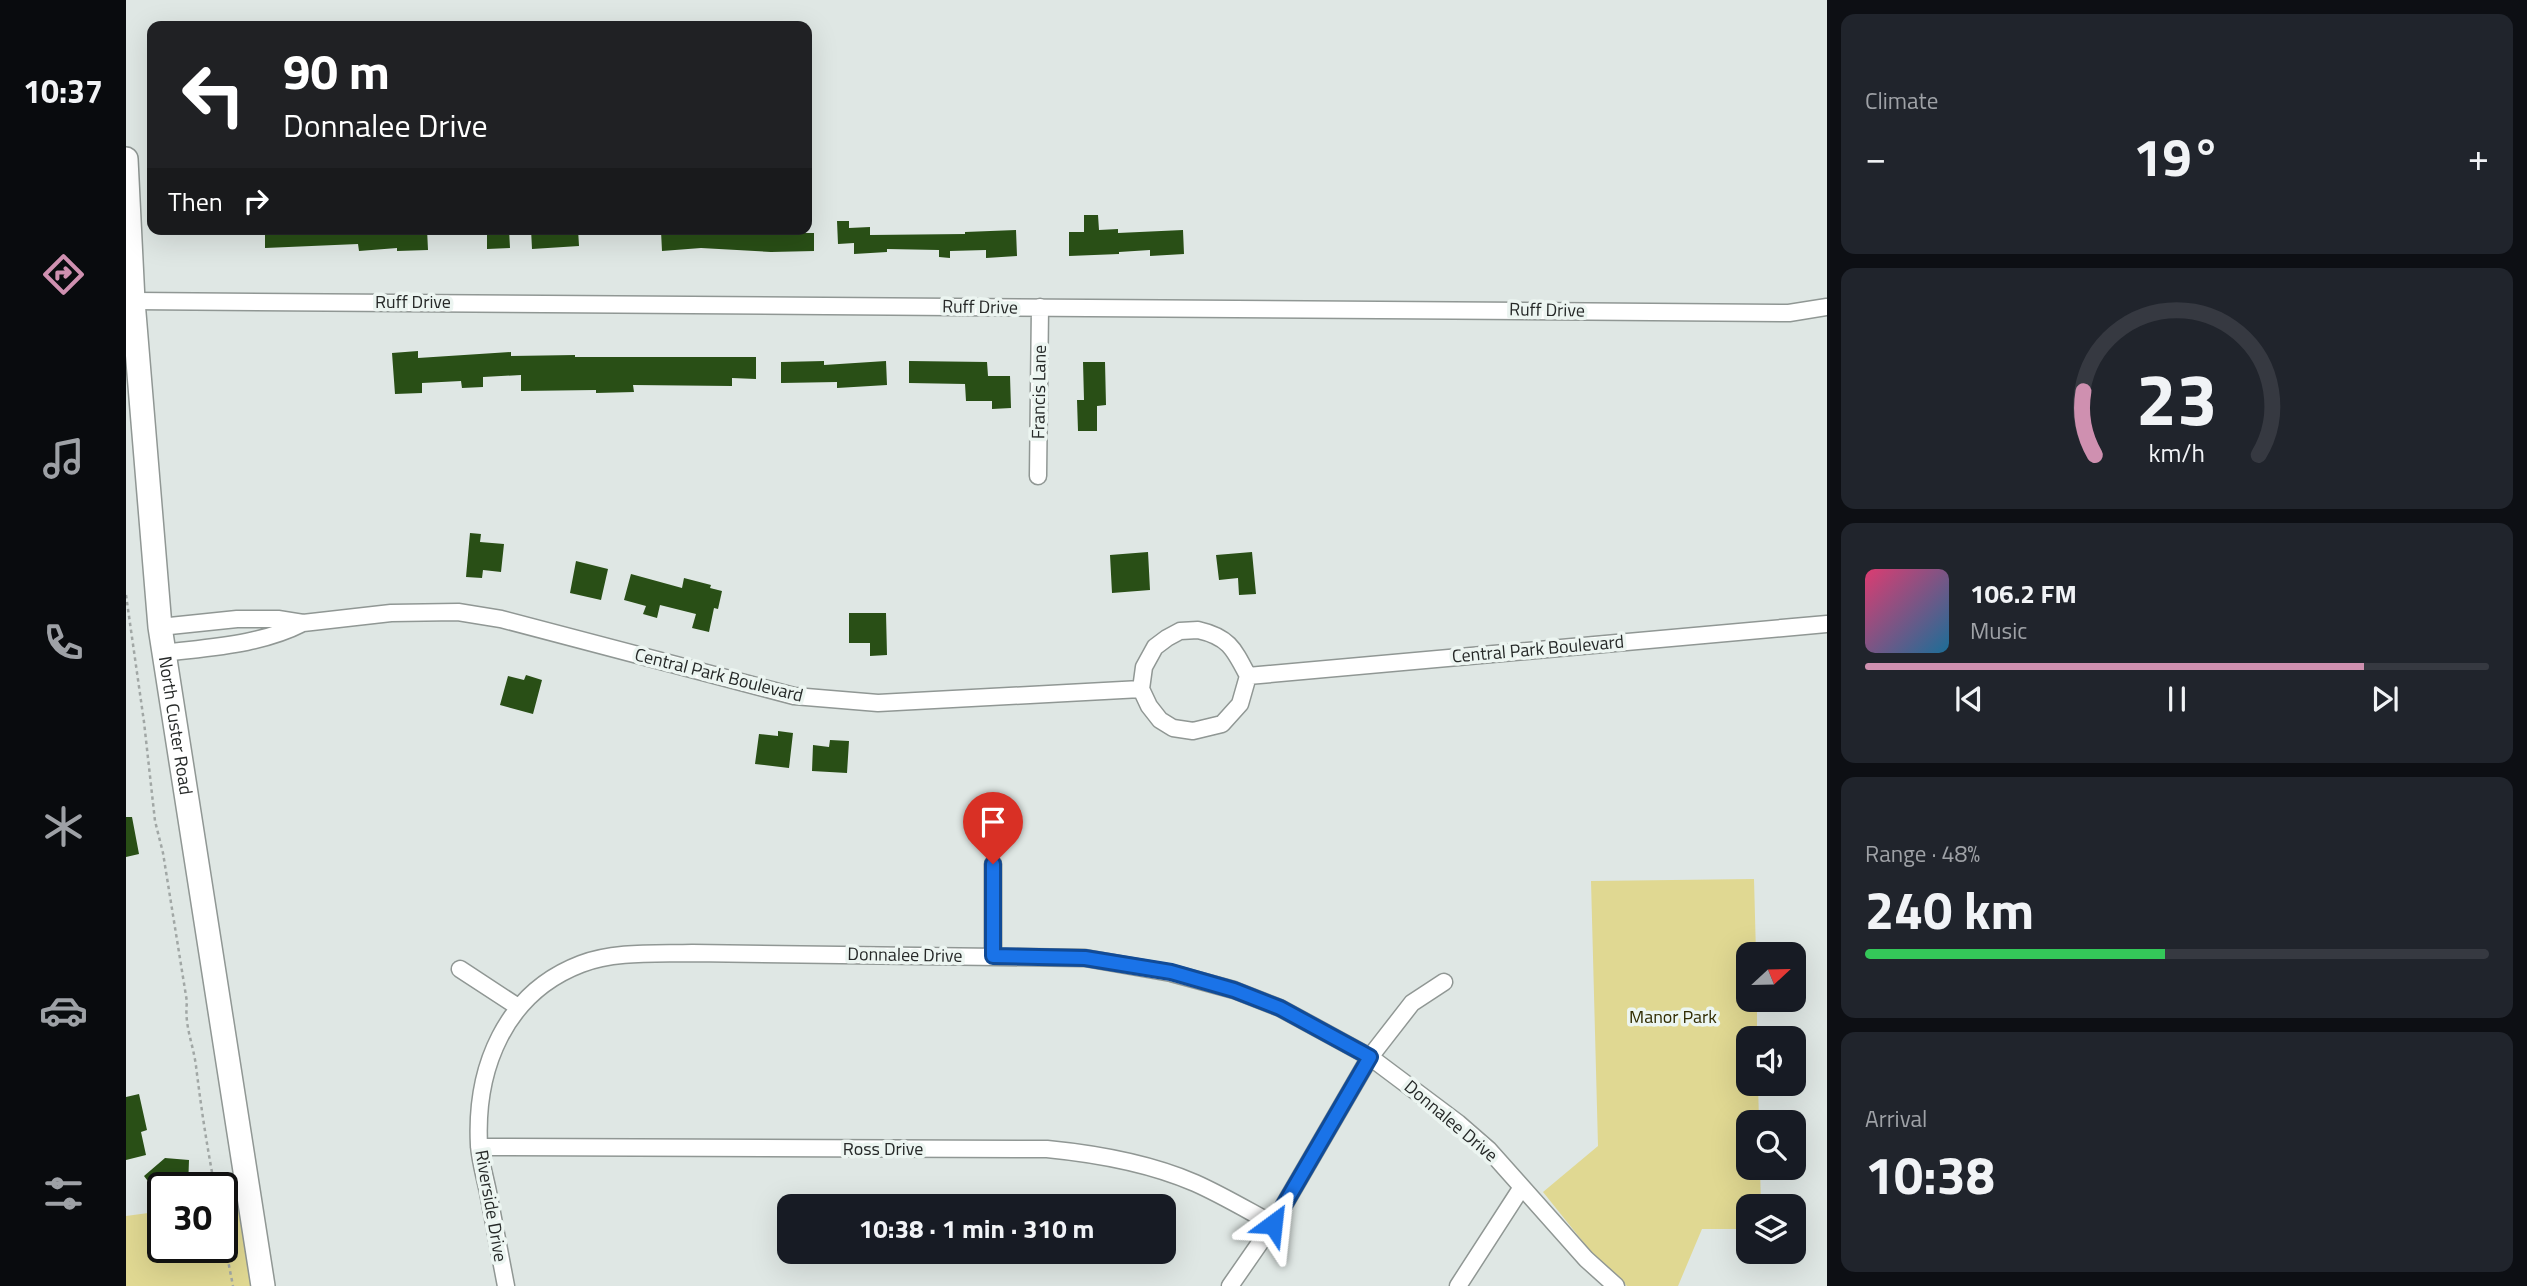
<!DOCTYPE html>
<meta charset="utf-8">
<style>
body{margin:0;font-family:"Titillium Web",sans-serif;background:#20242c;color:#f1f3f6;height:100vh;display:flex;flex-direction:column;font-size:26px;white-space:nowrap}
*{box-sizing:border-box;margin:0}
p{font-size:23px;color:#9ea1a6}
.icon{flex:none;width:38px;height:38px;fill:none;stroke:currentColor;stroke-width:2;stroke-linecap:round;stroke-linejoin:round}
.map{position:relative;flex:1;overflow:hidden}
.details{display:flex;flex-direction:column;gap:14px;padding:14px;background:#0d0f14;width:700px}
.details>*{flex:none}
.banner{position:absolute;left:21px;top:21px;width:665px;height:214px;border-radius:14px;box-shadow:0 7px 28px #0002;background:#202124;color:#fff;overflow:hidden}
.needle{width:46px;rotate:68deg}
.tools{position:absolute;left:1610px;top:942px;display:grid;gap:14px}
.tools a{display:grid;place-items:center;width:70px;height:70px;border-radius:14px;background:#171b24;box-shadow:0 7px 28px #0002;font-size:35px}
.speed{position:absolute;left:21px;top:1172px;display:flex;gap:14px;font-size:35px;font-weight:700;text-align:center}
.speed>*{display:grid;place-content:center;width:91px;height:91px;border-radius:50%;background:#171b24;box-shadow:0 7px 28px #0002;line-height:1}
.speed .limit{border:4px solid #111;border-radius:10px;background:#fff;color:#111}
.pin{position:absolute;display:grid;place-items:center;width:60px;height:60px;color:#fff;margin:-72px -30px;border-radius:50% 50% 50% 0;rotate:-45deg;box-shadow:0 0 7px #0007}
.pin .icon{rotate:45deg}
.me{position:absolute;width:77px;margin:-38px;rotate:30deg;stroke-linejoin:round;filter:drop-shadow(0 0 5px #0008)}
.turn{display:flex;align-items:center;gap:24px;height:147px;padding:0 21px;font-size:32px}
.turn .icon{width:91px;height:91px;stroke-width:2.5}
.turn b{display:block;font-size:49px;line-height:60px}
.then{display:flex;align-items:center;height:66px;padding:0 21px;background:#0003;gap:14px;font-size:26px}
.big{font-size:52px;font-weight:700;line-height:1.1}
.details .widget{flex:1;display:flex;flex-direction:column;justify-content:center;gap:10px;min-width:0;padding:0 24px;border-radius:14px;background:#20242c}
.details .dial{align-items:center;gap:0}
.dial svg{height:182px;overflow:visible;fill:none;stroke:#363941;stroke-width:7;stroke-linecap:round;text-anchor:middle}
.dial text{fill:#f1f3f6;stroke:none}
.song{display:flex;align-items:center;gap:21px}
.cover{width:84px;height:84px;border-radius:10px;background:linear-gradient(135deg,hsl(340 70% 55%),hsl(200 70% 35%))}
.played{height:7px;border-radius:4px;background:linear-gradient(90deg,#cf90b0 80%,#363941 80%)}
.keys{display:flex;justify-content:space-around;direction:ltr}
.heat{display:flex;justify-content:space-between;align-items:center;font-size:38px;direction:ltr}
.charge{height:10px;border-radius:5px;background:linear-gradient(90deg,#34c759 48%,#363941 0)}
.trip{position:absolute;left:651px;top:1194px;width:399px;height:70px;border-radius:14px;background:#171b24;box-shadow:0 7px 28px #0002;font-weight:700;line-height:70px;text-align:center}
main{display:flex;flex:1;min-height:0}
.tabs{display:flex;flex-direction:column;width:126px;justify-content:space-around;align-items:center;background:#090b0e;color:#9ea1a6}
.tabs .icon{width:49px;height:49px}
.tabs .active{color:#cf90b0}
.tabs b{font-size:32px;color:#f1f3f6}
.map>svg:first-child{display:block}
.green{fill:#e0d892}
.building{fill:#294f16}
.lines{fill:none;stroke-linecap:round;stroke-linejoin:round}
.street-casing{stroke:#909794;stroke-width:19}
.secondary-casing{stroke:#909794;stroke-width:26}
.path{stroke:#a1a7a5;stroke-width:2.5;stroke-dasharray:3.5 3.5;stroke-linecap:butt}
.street{stroke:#fff;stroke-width:16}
.secondary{stroke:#fff;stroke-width:23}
.route-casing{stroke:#114b97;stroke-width:18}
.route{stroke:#1a73e8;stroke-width:12}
.labels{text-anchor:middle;stroke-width:7;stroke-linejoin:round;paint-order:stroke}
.street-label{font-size:18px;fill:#262928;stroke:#ecf5f1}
.park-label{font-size:18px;fill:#302b00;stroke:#ecf5f1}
</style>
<main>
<nav class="tabs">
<b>10:37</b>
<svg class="icon active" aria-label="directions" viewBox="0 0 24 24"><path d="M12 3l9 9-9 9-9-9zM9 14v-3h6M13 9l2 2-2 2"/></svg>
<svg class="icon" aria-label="music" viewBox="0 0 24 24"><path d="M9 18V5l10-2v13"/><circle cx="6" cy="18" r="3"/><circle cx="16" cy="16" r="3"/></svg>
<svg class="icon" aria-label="phone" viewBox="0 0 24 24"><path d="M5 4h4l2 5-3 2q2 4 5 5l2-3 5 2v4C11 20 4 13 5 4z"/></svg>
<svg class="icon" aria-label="climate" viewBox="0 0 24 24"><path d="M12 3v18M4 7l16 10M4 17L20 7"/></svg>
<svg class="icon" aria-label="car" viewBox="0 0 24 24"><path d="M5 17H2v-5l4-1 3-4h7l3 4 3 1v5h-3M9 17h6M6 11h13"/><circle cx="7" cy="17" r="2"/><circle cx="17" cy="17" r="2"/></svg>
<svg class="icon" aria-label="filters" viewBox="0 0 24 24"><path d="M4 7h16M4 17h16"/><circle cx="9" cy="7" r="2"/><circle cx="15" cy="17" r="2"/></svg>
</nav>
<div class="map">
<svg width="1701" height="1286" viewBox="0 0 1701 1286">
<rect width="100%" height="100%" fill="#dfe7e4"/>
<!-- green -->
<path class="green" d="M1628 879 1630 954H1622V999H1631V1038H1622V1083H1632L1633 1122H1622V1167H1634L1635 1206H1622V1229H1576L1552 1286H1501L1466 1253 1417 1192 1472 1146 1465 881Z
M111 1201 125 1286H0V1216L37 1211V1248H96V1203Z"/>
<!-- building -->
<path class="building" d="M958 215H972L973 230 992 229V233L1057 230 1058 254 1024 256V250L993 252V254L943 256V232H958Z
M711 221H723V228L744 227V235L839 234V232L890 230 891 256 860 258V250L824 251V258L813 257V250L761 249V252L728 254V243L712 244Z
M139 229H301L302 250 271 251V248L233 251 232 244 139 248Z
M361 229H383L384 248 361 249Z
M405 229H452L453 246 406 249Z
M577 229H675V233H688V251L645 252 575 248 536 251 535 231Z
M292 351V358L385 352V356L449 355V357H630V379L606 378V386L507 385 508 392 470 393V390L395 391V375L357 377V387L336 388 335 381 296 383V393L269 394 266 353Z
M698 361V365L760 361 761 385 711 388V382L655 383V362Z
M783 361 861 362 862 376H884L885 408 866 409V401H840L839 384 783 383Z
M957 362H979L980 405 971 406V431H952L951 400H958Z
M344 533 355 534 354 542 378 544 375 572 357 570 356 578 340 577Z
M1022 552 1024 590 986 593 984 555Z
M1126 552 1130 594 1113 595 1112 578 1093 580 1090 555Z
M450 561 482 569 475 600 444 593Z
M505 574 556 588 558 578 585 585 584 588 596 591 592 609 588 608 583 632 566 628 570 614 534 605 531 618 517 614 520 606 498 600Z
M723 613H760L761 655 744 656V643H723Z
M400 675 416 680 407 714 374 705 382 676 398 680Z
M652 731 667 733 663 768 629 764 633 734 652 736Z
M704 740 723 741 721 773 686 771 687 745 703 747Z
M0 817H6L13 854 0 857Z
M13 1094 21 1130 15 1132 20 1155 0 1160V1097Z
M39 1158 63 1160 62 1188H37V1201L18 1176Z"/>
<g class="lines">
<!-- street casing -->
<g class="street-casing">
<path id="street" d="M7 301 1663 313 1701 307
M912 476 914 307
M34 627 111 619H152L177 623 265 613 332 612 375 619 668 696 752 703 1015 689
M1072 630C1103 637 1108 649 1122 676L1114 704 1096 724 1067 731 1047 728 1034 720 1023 706 1015 689 1018 667 1029 647 1041 638 1054 631Z
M38 653C86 647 134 645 177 623
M1122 676 1701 624
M867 956V864
M334 969 392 1007
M353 1147 921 1149C972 1154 1023 1163 1069 1183 1096 1195 1121 1210 1147 1224
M380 1286C374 1255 368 1223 362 1192 359 1177 354 1161 353 1145 349 1068 379 993 455 964 489 951 530 954 566 953L959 958 1045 973 1108 990 1154 1008 1244 1057 1332 1123 1363 1150 1460 1259 1490 1286
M1104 1286 1147 1224 1244 1057 1286 1003 1318 982
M1332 1286 1396 1187"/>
</g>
<!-- secondary casing -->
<g class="secondary-casing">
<g id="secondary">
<path id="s1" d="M0 159 7 301 34 627 137 1286"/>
</g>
</g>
<!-- path -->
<path class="path" d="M0 595 18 722 29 821 37 853 61 1002C58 1025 67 1043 70 1066 75 1107 81 1147 89 1188
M96 1230 107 1286"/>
<!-- street -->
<use href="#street" class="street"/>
<!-- secondary -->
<use href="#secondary" class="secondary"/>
</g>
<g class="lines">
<!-- route casing -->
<g class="route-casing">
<path id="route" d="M867 864V956L959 958 1045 972 1108 990 1154 1008 1244 1057 1147 1224"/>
</g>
<!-- route -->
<use href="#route" class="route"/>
</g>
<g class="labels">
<!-- street labels -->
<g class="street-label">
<text x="287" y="308">Ruff Drive</text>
<text transform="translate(854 307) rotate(1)" y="6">Ruff Drive</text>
<text transform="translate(1421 310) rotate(1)" y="6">Ruff Drive</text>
<text transform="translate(913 392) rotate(-89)" y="6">Francis Lane</text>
<text transform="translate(1412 649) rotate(-5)" y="6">Central Park Boulevard</text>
<text transform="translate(593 675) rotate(14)" y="6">Central Park Boulevard</text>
<text dy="6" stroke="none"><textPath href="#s1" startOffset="569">North Custer Road</textPath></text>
<text transform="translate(779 955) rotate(1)" y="6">Donnalee Drive</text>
<text transform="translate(1325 1121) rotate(40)" y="6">Donnalee Drive</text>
<text x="757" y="1155">Ross Drive</text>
<text transform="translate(365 1206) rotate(80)" y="6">Riverside Drive</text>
</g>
<!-- park labels -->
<g class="park-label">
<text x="1547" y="1023">Manor Park</text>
</g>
</g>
</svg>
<div class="tools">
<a><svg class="needle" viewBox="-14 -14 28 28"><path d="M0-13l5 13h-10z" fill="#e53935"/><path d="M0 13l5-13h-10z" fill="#9ea1a6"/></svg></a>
<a><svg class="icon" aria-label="sound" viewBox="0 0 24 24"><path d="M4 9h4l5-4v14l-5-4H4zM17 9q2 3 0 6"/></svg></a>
<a><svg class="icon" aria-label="search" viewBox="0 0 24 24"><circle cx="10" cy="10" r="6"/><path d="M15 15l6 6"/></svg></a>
<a><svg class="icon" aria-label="layers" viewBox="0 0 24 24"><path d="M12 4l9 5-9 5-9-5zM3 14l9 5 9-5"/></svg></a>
</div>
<div class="speed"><div class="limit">30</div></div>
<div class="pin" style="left:867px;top:864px;background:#d93025"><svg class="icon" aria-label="arrive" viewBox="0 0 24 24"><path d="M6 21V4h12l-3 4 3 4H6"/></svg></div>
<svg class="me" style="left:1147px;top:1224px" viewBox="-20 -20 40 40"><path d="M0-17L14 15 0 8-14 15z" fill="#1a73e8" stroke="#fff" stroke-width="4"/></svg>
<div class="trip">10:38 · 1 min · 310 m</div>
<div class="banner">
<div class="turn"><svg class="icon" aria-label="left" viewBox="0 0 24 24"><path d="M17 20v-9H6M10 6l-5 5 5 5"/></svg><div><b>90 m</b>Donnalee Drive</div></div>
<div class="then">Then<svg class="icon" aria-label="right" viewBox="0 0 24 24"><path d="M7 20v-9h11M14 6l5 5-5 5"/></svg></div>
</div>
</div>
<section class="details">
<div class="widget"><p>Climate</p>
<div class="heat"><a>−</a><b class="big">19°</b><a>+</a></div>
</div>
<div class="widget dial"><svg viewBox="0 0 100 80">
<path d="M14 69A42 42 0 1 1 86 69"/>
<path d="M14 69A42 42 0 0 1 9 41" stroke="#cf90b0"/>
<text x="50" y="56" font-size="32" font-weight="700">23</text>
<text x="50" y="72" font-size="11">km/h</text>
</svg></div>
<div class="widget">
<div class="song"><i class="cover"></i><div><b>106.2 FM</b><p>Music</p></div></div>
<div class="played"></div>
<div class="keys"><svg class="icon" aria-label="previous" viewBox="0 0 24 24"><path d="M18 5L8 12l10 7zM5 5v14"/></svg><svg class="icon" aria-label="pause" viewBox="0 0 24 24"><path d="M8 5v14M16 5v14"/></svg><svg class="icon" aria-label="next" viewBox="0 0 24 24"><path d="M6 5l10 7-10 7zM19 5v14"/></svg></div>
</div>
<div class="widget"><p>Range · 48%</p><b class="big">240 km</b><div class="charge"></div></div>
<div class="widget"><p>Arrival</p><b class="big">10:38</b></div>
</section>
</main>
